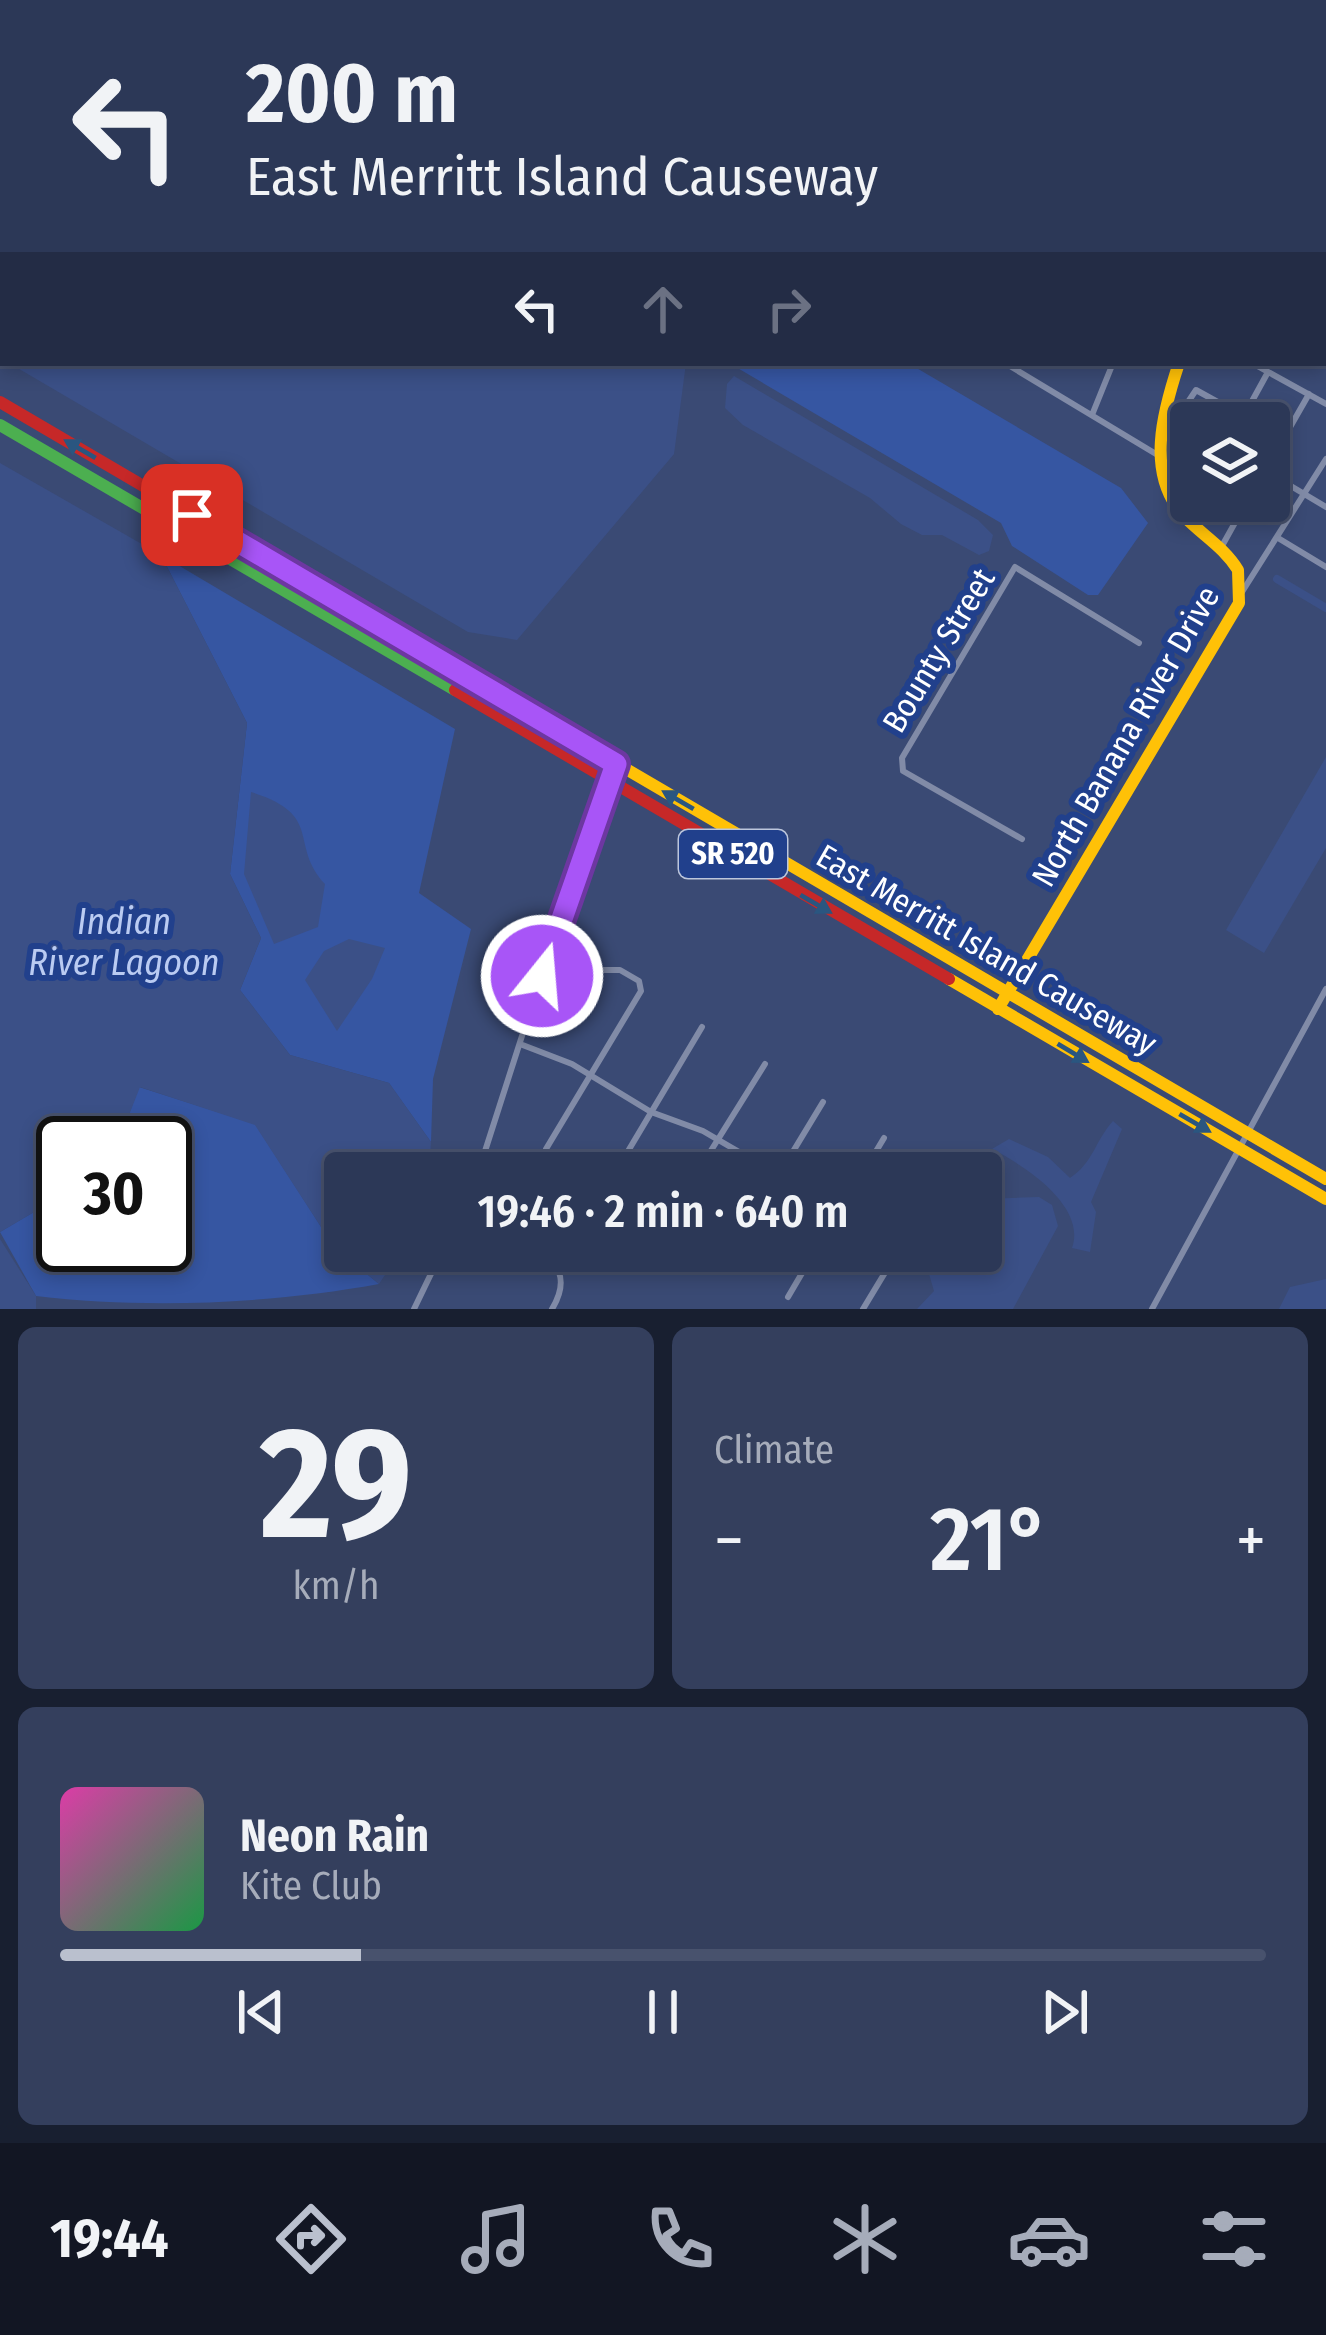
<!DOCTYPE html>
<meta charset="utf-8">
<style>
body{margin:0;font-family:"Fira Sans Condensed",sans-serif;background:#343f5d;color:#f1f3f6;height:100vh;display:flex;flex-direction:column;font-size:45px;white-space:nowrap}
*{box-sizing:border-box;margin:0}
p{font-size:39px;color:#a6acba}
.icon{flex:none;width:66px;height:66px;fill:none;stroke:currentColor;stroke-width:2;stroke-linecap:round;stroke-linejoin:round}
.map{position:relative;height:1309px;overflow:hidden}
.details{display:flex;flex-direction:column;gap:18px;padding:18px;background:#181f30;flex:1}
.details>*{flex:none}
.guide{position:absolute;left:0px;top:0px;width:1326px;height:366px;box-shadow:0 6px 18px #0003,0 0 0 3px #48526d;background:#2c3857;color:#f1f3f6;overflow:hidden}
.tools{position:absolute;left:1170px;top:402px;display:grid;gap:24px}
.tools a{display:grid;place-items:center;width:120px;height:120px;border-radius:12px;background:#2c3857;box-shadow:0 6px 18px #0003,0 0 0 3px #48526d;font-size:60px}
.speed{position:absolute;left:36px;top:1116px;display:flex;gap:24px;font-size:60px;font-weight:700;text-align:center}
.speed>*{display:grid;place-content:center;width:156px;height:156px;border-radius:50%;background:#2c3857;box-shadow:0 6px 18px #0003,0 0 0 3px #48526d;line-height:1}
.speed .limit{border:6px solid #111;border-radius:18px;background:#fff;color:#111}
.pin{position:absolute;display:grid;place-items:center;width:102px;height:102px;color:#fff;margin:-51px;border-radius:24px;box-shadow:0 6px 18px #0006}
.me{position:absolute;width:132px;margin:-66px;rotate:17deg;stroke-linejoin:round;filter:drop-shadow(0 0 9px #0008)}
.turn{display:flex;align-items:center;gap:42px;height:252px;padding:0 48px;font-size:54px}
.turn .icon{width:156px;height:156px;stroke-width:2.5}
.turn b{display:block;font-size:84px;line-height:102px}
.lanes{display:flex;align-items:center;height:114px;padding:0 48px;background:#0003;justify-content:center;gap:60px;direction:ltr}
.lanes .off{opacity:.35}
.big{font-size:90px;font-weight:600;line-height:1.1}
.details .widget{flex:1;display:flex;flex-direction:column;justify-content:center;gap:18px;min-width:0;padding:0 42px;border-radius:18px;background:#343f5d}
.details .dial{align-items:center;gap:0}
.dial b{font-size:156px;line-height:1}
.song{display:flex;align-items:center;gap:36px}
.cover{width:144px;height:144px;border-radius:18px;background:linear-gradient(135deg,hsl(320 70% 55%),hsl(140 70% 35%))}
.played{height:12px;border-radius:6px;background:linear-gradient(90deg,#bac0ce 25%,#48526d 25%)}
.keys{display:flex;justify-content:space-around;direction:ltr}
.heat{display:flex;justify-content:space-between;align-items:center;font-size:66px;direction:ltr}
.details .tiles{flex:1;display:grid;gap:18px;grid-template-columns:1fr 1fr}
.widget:last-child{grid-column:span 2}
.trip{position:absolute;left:324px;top:1152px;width:678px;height:120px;border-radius:12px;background:#2c3857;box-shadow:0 6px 18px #0003,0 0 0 3px #48526d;font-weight:600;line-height:120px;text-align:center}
.menu{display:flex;height:192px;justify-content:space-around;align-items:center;background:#121623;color:#a6acba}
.menu .icon{width:84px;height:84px}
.menu .current{color:#bac0ce}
.menu b{font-size:54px;color:#f1f3f6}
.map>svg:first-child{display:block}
.green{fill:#3656a2}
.water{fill:#3b5087}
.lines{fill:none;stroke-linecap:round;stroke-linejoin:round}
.canal{stroke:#3b5087;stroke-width:8}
.street{stroke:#818ba7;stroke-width:6}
.fast{stroke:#4caf50;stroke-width:12}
.slow{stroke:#ffc107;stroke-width:12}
.jam{stroke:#c62828;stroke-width:12}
.oneway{fill:#2a5680}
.route-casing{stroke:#6d37a1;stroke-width:30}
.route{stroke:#a855f7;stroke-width:21}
.labels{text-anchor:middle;stroke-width:12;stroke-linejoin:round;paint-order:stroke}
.shield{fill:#21408c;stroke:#bcc6dc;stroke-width:3}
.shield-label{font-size:30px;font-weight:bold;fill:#fff}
.street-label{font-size:33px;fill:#fff;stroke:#21408c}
.water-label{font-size:36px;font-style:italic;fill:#bacbf2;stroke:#21408c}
</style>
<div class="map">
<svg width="1326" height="1309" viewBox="0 0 1326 1309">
<rect width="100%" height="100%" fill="#3a4a74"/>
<!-- green -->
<path class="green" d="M0 0H373L376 3H3L2 86Z
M729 363H908L1121 488 1148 523 1098 595H1088L1012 546 1001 523Z
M161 555 455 729 419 893 471 929 433 1079 431 1142 389 1083 290 1055 240 990 261 938 230 874 247 723Z
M139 1087 255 1124 334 1247 379 1284C269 1304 146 1309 36 1296L0 1232 63 1195V1245H165V1143H118Z"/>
<!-- water -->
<path class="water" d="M9 363H686L674 454 517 640 468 632Z
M734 376 978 520 993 535 989 551 979 555 942 535H922L901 524 870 498 743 425 725 408 727 384Z
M0 463 161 555 247 723 230 874 261 938 240 990 290 1055 389 1083 431 1142 429 1173H345V1251H401L379 1284 334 1247 255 1125 140 1087 118 1143H63V1195L0 1232Z
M1326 757V848L1264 953 1226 930Z
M251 792C325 815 288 844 325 884L318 927 274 944 244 874Z
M349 939 385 948 372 979 337 1031 305 980 324 951Z
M1113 1121 1122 1129 1091 1202 1096 1212 1090 1252 1072 1248C1087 1206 1024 1165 992 1149L1009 1139 1048 1157 1070 1178C1093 1163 1095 1141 1113 1121Z
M1039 1197 1052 1205 1058 1226 1013 1309H917L934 1291 929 1274 942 1272 951 1251H981L984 1199Z
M0 1239 36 1296V1309H0Z
M1326 1279V1309H1279L1290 1287Z"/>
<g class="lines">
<!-- canal -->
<path class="canal" d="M1277 579 1326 608"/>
<!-- street -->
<path class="street" d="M48 0 53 3
M118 0 123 3
M661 0 666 3
M874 0 878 3
M1067 0 1072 3
M1256 0 1261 3
M66 3 73 0
M197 3 199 0
M884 3 886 0
M1323 42 1326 44
M1323 187 1326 189
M1323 330 1326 332
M1005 363 1161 457
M1252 363 1326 404
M1092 415 1113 363
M1240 423 1268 372
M1191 447 1178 439 1184 408 1196 390 1243 416
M1269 464 1309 394
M1269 473 1326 507
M1186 519 1197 501
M1278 538 1326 567
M1222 546 1247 501
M1242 592 1326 459
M1022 839 903 771 902 758 1015 567 1139 643
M520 1044 572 1064 651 1112 703 1131 775 1173
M546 1149 641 991 639 981 620 970H604
M478 1173 573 877 616 764
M615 1173 702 1027
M697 1173 765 1064
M780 1173 823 1102
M863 1173 884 1138
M541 1251C564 1267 566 1286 552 1309
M728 1258 732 1251
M788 1297 815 1251
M414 1309 442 1251
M863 1309 898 1251
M1152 1309 1326 989"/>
<!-- fast -->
<path class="fast" d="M0 425 455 690"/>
<!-- slow -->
<path class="slow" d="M568 735 1326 1179
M949 979 1326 1199
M998 1009 1239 603 1238 570C1224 547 1202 535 1184 516 1145 474 1163 411 1179 363"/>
<!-- jam -->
<path class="jam" d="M1322 3 1323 0
M0 402 568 735
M455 690 949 979"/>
</g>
<!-- one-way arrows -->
<defs><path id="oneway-solid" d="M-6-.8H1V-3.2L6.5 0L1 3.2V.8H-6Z" transform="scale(3)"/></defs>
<g class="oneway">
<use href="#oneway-solid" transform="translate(80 449) rotate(-150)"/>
<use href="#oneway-solid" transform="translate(678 800) rotate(-150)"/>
<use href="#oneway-solid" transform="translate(816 904) rotate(30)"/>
<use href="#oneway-solid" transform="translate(1073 1053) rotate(31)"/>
<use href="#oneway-solid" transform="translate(1195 1123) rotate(30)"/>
</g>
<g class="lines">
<!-- route casing -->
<g class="route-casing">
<path id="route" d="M192 515 616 764 542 976"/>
</g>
<!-- route -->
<use href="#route" class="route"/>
</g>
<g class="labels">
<!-- shield labels -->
<rect class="shield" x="679" y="830" width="108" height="48" rx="9"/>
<g class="shield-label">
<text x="733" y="864">SR 520</text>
</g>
<!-- street labels -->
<g class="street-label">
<text transform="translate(938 650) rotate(-59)" y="12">Bounty Street</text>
<text transform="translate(1125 736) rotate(-60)" y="12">North Banana River Drive</text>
<text transform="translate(987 949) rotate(30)" y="12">East Merritt Island Causeway</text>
</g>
<!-- water labels -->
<g class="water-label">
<text x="124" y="934">Indian<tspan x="124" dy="41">River Lagoon</tspan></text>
</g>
</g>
</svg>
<div class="tools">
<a><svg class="icon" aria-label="layers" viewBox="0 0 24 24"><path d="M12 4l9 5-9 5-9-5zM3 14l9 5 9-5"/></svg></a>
</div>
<div class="speed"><div class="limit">30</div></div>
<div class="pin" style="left:192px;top:515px;background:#d93025"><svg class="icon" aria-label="arrive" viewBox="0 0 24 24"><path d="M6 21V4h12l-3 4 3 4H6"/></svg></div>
<svg class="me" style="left:542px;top:976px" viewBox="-20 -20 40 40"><circle r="17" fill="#a855f7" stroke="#fff" stroke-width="3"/><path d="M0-11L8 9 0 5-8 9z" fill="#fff"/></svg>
<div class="trip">19:46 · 2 min · 640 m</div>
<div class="guide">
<div class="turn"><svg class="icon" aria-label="left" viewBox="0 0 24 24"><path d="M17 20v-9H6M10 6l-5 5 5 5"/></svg><div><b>200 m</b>East Merritt Island Causeway</div></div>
<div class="lanes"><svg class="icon" aria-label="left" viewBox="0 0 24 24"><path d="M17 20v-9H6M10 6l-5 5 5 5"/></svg><svg class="icon off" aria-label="ahead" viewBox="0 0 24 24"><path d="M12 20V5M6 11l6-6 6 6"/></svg><svg class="icon off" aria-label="right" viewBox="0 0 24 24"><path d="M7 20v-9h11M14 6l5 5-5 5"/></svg></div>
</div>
</div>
<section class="details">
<div class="tiles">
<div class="widget dial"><b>29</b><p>km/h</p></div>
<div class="widget"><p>Climate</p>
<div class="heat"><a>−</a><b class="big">21°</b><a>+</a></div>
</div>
<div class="widget">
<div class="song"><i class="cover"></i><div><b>Neon Rain</b><p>Kite Club</p></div></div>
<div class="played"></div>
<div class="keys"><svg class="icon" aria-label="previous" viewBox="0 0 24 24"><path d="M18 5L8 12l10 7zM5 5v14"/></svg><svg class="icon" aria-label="pause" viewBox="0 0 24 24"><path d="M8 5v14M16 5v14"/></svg><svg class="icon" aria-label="next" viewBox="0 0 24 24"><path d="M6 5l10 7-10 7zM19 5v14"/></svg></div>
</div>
</div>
</section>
<nav class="menu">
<b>19:44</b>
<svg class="icon current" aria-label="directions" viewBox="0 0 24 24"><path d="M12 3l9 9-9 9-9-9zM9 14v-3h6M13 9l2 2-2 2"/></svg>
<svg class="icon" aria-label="music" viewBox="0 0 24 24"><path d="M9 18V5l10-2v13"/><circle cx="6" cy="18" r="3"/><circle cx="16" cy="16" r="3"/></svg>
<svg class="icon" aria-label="phone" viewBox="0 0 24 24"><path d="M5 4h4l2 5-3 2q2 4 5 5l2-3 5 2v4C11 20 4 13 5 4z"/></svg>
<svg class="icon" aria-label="climate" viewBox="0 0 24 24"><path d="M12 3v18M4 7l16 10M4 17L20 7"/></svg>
<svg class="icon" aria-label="car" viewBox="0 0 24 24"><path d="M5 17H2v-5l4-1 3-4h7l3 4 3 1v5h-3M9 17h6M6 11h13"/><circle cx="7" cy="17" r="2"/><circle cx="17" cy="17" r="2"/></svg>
<svg class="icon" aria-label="filters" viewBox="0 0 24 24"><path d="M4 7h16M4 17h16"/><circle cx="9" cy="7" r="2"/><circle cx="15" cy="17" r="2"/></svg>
</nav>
